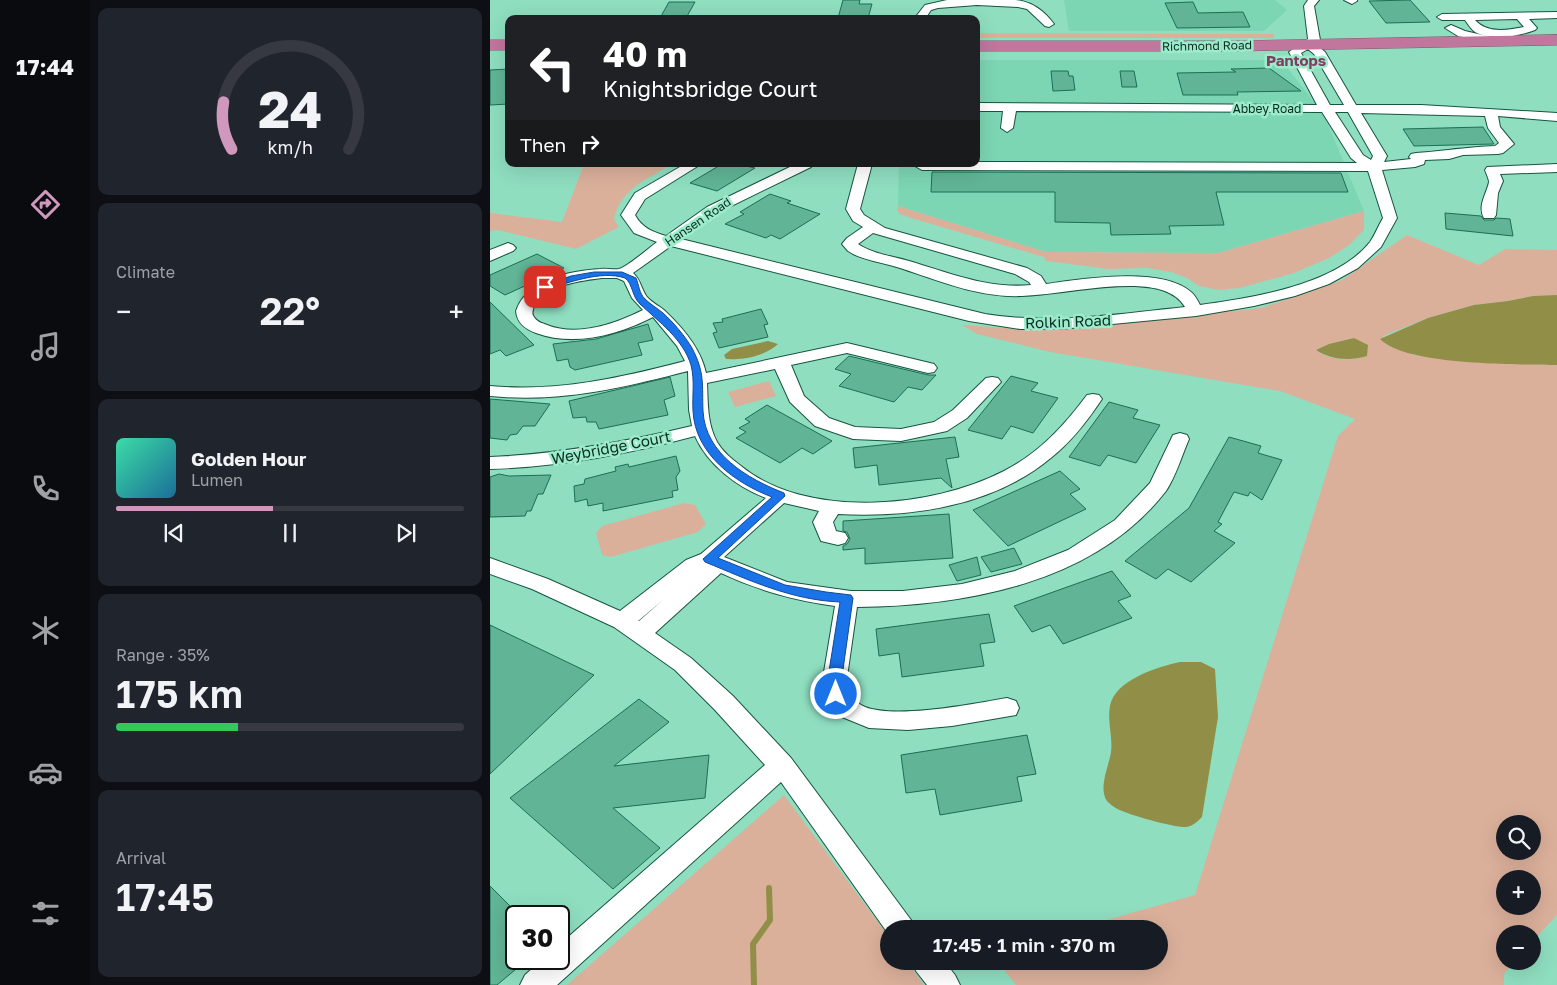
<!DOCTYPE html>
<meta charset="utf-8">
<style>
body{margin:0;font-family:"Golos Text",sans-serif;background:#20242c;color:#f1f3f6;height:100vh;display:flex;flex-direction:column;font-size:19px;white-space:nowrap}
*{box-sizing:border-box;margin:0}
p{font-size:16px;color:#9ea1a6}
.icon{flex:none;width:28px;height:28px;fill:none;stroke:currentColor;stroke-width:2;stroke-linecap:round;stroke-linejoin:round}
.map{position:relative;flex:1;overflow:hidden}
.details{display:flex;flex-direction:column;gap:8px;padding:8px;background:#0d0f14;width:400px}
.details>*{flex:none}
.top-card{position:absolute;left:15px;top:15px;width:475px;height:152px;border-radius:10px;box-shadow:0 5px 20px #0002;background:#202124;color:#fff;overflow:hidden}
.fabs{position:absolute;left:1006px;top:815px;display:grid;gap:10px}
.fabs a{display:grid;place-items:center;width:45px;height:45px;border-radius:50%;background:#171b24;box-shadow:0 5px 20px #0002;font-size:25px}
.speed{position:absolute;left:15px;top:905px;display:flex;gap:10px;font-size:25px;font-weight:700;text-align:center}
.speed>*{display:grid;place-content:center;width:65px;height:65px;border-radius:50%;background:#171b24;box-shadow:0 5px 20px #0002;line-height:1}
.speed .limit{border:2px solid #111;border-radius:8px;background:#fff;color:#111}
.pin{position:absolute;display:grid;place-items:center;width:42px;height:42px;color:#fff;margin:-21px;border-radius:10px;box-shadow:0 2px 8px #0006}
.me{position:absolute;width:55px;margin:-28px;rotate:0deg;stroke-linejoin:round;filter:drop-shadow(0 0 4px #0008)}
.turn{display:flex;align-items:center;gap:18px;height:105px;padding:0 15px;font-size:22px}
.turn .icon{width:65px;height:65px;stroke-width:2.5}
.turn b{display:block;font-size:35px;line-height:42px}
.then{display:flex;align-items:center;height:48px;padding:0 15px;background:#0003;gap:10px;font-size:19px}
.big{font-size:38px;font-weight:600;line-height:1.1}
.details .widget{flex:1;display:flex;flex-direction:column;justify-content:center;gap:8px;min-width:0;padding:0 18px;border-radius:10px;background:#20242c}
.details .dial{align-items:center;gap:0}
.dial svg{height:130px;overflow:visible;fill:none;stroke:#363941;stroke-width:7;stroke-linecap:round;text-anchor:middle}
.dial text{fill:#f1f3f6;stroke:none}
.song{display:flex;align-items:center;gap:15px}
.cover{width:60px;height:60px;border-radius:8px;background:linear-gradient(135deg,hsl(160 70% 55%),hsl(200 70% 35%))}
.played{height:5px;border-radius:2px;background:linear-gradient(90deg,#d198bd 45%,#363941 45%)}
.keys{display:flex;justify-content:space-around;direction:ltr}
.heat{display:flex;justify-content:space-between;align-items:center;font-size:28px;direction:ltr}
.charge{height:8px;border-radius:4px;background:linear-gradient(90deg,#34c759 35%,#363941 0)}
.trip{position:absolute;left:390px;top:920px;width:288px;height:50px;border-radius:25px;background:#171b24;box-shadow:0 5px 20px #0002;font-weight:600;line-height:50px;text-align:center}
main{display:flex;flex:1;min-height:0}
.tabs{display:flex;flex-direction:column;width:90px;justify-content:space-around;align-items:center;background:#090b0e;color:#9ea1a6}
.tabs .icon{width:35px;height:35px}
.tabs .active{color:#d198bd}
.tabs b{font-size:22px;color:#f1f3f6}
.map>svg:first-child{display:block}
.built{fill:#7cd5b3}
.green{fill:#dbb09b;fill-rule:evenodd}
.water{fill:#908e47}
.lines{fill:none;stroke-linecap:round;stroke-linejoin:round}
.stream{stroke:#908e47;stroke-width:6}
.building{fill:#61b496;stroke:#1a6f55}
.minor-casing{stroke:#165541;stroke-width:2}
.highway-casing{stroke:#815c71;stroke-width:1}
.minor{fill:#fff;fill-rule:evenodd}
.highway{fill:#c1769d;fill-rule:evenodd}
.route{fill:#1a73e8;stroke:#114b97}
.labels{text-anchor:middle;stroke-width:5;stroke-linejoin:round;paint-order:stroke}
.far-street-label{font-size:12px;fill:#092c20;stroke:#9ceccc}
.far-quarter-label{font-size:15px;font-weight:bold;fill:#7e3e61;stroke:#9ceccc}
.street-label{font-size:15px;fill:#092c20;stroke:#9ceccc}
</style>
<main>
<nav class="tabs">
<b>17:44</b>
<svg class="icon active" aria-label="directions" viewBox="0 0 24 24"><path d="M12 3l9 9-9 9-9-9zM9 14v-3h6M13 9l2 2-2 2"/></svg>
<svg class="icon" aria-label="music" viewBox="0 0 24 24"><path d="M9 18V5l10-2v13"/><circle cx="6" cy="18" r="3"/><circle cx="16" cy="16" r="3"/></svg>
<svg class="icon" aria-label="phone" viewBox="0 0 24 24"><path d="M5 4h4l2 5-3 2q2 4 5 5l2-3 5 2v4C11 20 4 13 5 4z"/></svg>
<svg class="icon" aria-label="climate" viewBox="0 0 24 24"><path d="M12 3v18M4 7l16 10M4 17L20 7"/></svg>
<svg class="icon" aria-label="car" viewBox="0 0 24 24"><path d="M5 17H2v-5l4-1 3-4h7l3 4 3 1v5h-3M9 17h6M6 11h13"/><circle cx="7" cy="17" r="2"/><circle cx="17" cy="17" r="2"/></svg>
<svg class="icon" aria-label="filters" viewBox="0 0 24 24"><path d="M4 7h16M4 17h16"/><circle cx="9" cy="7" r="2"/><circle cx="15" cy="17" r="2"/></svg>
</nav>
<section class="details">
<div class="widget dial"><svg viewBox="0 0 100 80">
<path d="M14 69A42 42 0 1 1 86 69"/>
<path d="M14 69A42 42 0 0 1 9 40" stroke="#d198bd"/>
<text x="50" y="56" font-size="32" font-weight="700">24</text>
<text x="50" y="72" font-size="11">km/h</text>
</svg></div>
<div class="widget"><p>Climate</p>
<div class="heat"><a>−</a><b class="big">22°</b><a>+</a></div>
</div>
<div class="widget">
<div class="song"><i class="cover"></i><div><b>Golden Hour</b><p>Lumen</p></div></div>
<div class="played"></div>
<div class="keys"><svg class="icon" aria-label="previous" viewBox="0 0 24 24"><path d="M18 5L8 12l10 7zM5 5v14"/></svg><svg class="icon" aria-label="pause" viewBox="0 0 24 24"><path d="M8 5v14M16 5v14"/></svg><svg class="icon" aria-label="next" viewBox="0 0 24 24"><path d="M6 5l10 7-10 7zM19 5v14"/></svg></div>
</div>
<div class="widget"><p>Range · 35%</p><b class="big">175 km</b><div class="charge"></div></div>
<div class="widget"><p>Arrival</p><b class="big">17:45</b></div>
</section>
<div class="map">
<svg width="1067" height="985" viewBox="0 0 1067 985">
<rect width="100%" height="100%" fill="#8fdec0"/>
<!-- built -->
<path class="built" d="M574 0H785L797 10 774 31H579Z
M486 60H780L792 61 834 115 874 211 728 253 556 252 408 206 409 164H486Z"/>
<!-- green -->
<path class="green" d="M486 33 784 34V38H486Z
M94 164H183C159 178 131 188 124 219L129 227 86 249 8 230 0 231V211L1 213 72 222Z
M408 206 556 252 728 253 874 211V230L858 246 839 258 804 273 750 288 728 290 709 286 697 278 681 272 657 268 619 269 556 261 554 257 421 218 410 214 407 210Z
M917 235 989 265 1015 249 1067 250V295L1043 296 1018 301 984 305 938 318 893 336V342L924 355 977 361 1067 365V915L1043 941 1042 934H1015V961H1025L1014 974V985H526L507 961H669V929H585L705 895 848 436 865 419 790 391 560 352 487 334 472 325 550 330 771 308 852 280ZM864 338 877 356C860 361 841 361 826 350L839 344ZM1015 824H1042V851H1015ZM1015 879H1042V906H1015Z
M279 381 286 396 245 407 238 392Z
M194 503 205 505 216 524 208 532 121 557 112 555 106 533 112 526Z
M294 795 399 937V961H417L434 985H77Z"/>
<!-- water -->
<path class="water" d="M1067 295V365C1029 364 916 366 890 339L938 318 984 305 1018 301 1043 296Z
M864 338 878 345 877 356C860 361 841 360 826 350L839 344Z
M278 341 288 344C275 356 254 360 236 359L234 355 242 349Z
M690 662H711L725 669 728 717 712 817C707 822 703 826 696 827 686 828 639 815 630 810 626 809 620 804 617 801 608 788 619 766 621 752 623 737 617 721 620 706 625 680 667 667 690 662Z"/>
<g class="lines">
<!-- stream -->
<path class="stream" d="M264 985 263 944 280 920 279 888"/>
</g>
<!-- building -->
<path class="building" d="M353 0H370L369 4H382L378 18H348Z
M920 0 940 22 896 23 879 1Z
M179 2H205L196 18H170Z
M703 2 708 13 753 12 760 27 687 28 675 3Z
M779 68 811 91 747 92 748 95H693L687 73 746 72 741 69Z
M19 69V104L0 105V70Z
M561 71H578L579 76H583L585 90 563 91Z
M630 71H644L647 87H632Z
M993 127 1004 144 924 146 913 129Z
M232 164H247L265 168 227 191 200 183Z
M442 172 851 173 858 192H726L734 225 679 226 681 234 621 235 620 223 565 222V192H441Z
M280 194 301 201 297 203 330 214 290 239 281 235 276 238 235 224 254 214 250 212Z
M955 213 991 216 994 220H1004L1006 218 1020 219 1023 236 956 229Z
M47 254 74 268 15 295 0 286V275Z
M0 302 44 345 16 356 10 350 0 354Z
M271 309 278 324 274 325 278 337 229 348 223 333 227 332 223 323 233 322 232 319Z
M158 324 163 340 148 343 152 355 85 370 80 367 78 359 67 361 63 344 106 339Z
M359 356 438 375H446L432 390 418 387 404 402 349 386 361 374 345 369Z
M521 376 548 383 541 391 568 398 543 433 521 426 512 439 478 430Z
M180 377 185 396 174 400 178 415 109 429 106 422H97L96 417 83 418 79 401Z
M0 399 60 404 45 426H33L27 434 20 435 17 440 0 438Z
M619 402 648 410 643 418 670 425 646 463 618 455 610 466 579 457Z
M277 405 342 441 323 454 312 448 290 463 246 438 256 432 249 428 260 422 255 419Z
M465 437 469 457 456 459 462 488 451 478 389 485 387 465 365 468 363 448Z
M739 437 771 446 768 453 792 460 772 500 760 492 758 496 744 492 728 522 732 524 724 531 745 543 701 582 678 569 666 579 635 561 699 508Z
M186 456 190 471 186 477 188 490 182 491 183 497 113 511V503L98 506 97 499 85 502 84 486 94 484 95 479 126 471 125 467 138 464 139 467Z
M570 471 590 489 580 494 596 509 518 546 483 510Z
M9 474 19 476 61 475 53 494H48L41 511H37L35 516 0 517V477Z
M459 514 463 558 375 564V548L353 550V546L357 544 360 539 357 532 353 531V521Z
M524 548 532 564 501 572 491 557Z
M487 557 491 575 467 581 459 565Z
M622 571 641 596 628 601 642 618 573 644 560 625 542 632 524 606Z
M499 614 505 642 490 644 494 666 412 677 409 653 389 656 386 629Z
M0 625 104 675 0 774Z
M149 699 179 722 124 766 219 755 215 798 123 808 170 848 123 889 20 798Z
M537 735 546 774 527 777 532 801 450 815 445 789 416 793 411 755Z
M0 886 26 912V959H38L7 985H0Z"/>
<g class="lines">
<!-- minor casing -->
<g class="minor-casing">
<path id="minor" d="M457 0H526C543 2 554 11 564 24L559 27 555 26 537 9 528 7 487 5 448 8 441 10 435 19H424L435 5Z
M818 0H829L824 6 830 40 825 44 835 52 866 105H931L1067 113V121L1008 116 1010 127 1024 144 1013 153 1008 154 973 155 959 159 935 160 934 164 925 167 892 170 907 218 891 247 868 268 839 284 805 296 764 306 706 316 570 329H530L479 321 181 246 143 273C151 280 151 289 157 297 162 303 170 306 175 311 193 328 211 349 216 373L357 343 444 364 447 368 444 372 438 373 357 353 301 365 314 396 339 418 365 427 411 429 444 422 463 410 496 378 502 377 508 378 511 382 477 418 457 431 411 441 363 439 325 426 300 402 285 369 217 383C218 404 217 423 227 442 233 452 242 459 251 466 317 520 443 508 514 471 549 453 574 426 597 395L603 394 609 395 612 399C598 420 582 441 562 457 504 506 422 518 348 514L343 522 346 531 355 533 358 538 355 543 348 545 331 541 323 522 329 511 294 503 234 557 297 582 361 591H413L472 584 525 571 578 550 625 520 660 483 683 435 690 433 697 435 699 439C692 455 686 476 676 491 605 583 476 606 367 607L356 684C359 695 364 702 375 707 406 719 483 704 517 698L526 701 529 708 526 715 462 726 418 730 379 728 352 717 343 708 332 684 345 606C303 600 270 591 231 573L165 633 201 658 243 696 301 758 421 920 425 929H399V935L291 782 67 985H30L35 975 53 959H69V945L275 765 225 710 185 670 124 627 42 589 0 574V558L58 579 130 611 196 560 211 554 276 498C247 487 218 465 205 436 138 454 70 467 0 469V457C69 454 135 442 202 426L199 410 198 371C132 388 69 403 0 396V386C68 392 130 378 195 361L187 346 163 317C128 335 84 347 46 333 35 329 27 323 26 311 37 279 79 271 110 269 115 268 124 270 129 269 137 267 159 248 167 242L144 233 131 215 145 193 195 164H211L155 199 145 215C152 228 163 232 176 236L217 207 306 164H323L321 167 227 213 191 239 495 314C562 325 628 314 695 307 685 290 664 287 645 286 607 285 570 294 532 296 489 298 450 281 410 268 395 263 378 261 363 254L358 251 352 244 357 238 373 227 363 221 356 209 368 164H382L370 209 374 215 395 228 537 268 551 276 556 284C593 279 671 266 701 292 705 295 708 301 710 305 762 298 846 285 880 242 885 235 888 226 893 218L878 171 432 170 425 166 427 164H486V162L867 163 861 158 832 112 526 111 523 128 517 132 511 128 513 111H486V103L827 105 799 52 818 39 814 6ZM818 49 824 54 854 105H840L811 53ZM845 112H858L883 156 881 160 873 155ZM871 113 995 116 998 128 1009 143 1005 146C978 147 953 151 926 153L921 154 919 157 921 159 894 162 897 156ZM383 233 525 274 539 282 541 285C497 289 460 273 419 261 402 256 383 254 368 244ZM112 278H127L134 281 142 298 153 310C125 324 87 337 57 325 52 323 47 322 44 317 41 314 43 310 44 306 51 286 94 280 112 278ZM173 600 149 621H148Z
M854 0H867V1L862 4Z
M1067 12V18L1039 19 1047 28 1045 30C1029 36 1001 41 985 32 981 29 978 24 975 20H952L947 17 952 14ZM1027 19 1034 27C1018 30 997 34 985 20Z
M961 25 975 31 1005 38 1007 40 1001 43 968 36 955 28Z
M1067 164V172L1010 174 1013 181 1008 193 1006 215 1004 218H994C987 206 997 193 999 182 999 179 996 173 995 170L997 167Z
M18 243 23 245 26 248 23 251 0 261V250Z
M422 961H454L465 975 470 985H437L426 971Z"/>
</g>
<!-- highway casing -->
<g class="highway-casing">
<path id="highway" d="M1067 35V45L745 51H486V41H745Z
M0 40H19V50H0Z"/>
</g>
<!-- minor -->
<use href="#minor" class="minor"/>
<!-- highway -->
<use href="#highway" class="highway"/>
</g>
<!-- route -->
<path class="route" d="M104 272H132L146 278C149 285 149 293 155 299 160 304 167 308 173 313 183 322 195 336 202 348 215 373 212 384 213 411 215 454 258 479 294 493L295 496 228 558 295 585 336 592 361 595 363 598 351 684 353 694 351 697 346 699 341 697 337 684 350 602C301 600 259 580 215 562L213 559 282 497C245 483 205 454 203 411 202 396 205 381 201 365 193 339 169 322 150 304 142 297 143 284 135 278 110 270 80 283 55 289L51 287 81 276Z"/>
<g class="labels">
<!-- far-street labels -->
<g class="far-street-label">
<text transform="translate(717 46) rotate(-1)" y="4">Richmond Road</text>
<text x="777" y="113">Abbey Road</text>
<text transform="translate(208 222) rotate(-34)" y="4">Hansen Road</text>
</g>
<!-- far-quarter labels -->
<g class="far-quarter-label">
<text x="806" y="66">Pantops</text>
</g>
<!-- street labels -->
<g class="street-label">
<text transform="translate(578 322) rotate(-2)" y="5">Rolkin Road</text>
<text transform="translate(121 448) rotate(-11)" y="5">Weybridge Court</text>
</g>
</g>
</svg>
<div class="fabs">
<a><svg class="icon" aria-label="search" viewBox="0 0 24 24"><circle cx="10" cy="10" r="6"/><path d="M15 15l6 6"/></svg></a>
<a>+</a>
<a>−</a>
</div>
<div class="speed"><div class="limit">30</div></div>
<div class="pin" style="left:55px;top:287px;background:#d93025"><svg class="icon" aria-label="arrive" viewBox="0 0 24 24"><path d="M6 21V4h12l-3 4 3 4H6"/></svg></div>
<svg class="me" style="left:346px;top:694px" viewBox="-20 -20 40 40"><circle r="17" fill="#1a73e8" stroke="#fff" stroke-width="3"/><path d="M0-11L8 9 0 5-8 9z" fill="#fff"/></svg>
<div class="trip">17:45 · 1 min · 370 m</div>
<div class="top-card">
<div class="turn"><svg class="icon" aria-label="left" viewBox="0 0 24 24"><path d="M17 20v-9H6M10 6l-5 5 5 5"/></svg><div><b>40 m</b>Knightsbridge Court</div></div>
<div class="then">Then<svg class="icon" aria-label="right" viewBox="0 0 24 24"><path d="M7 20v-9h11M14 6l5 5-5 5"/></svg></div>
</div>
</div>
</main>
